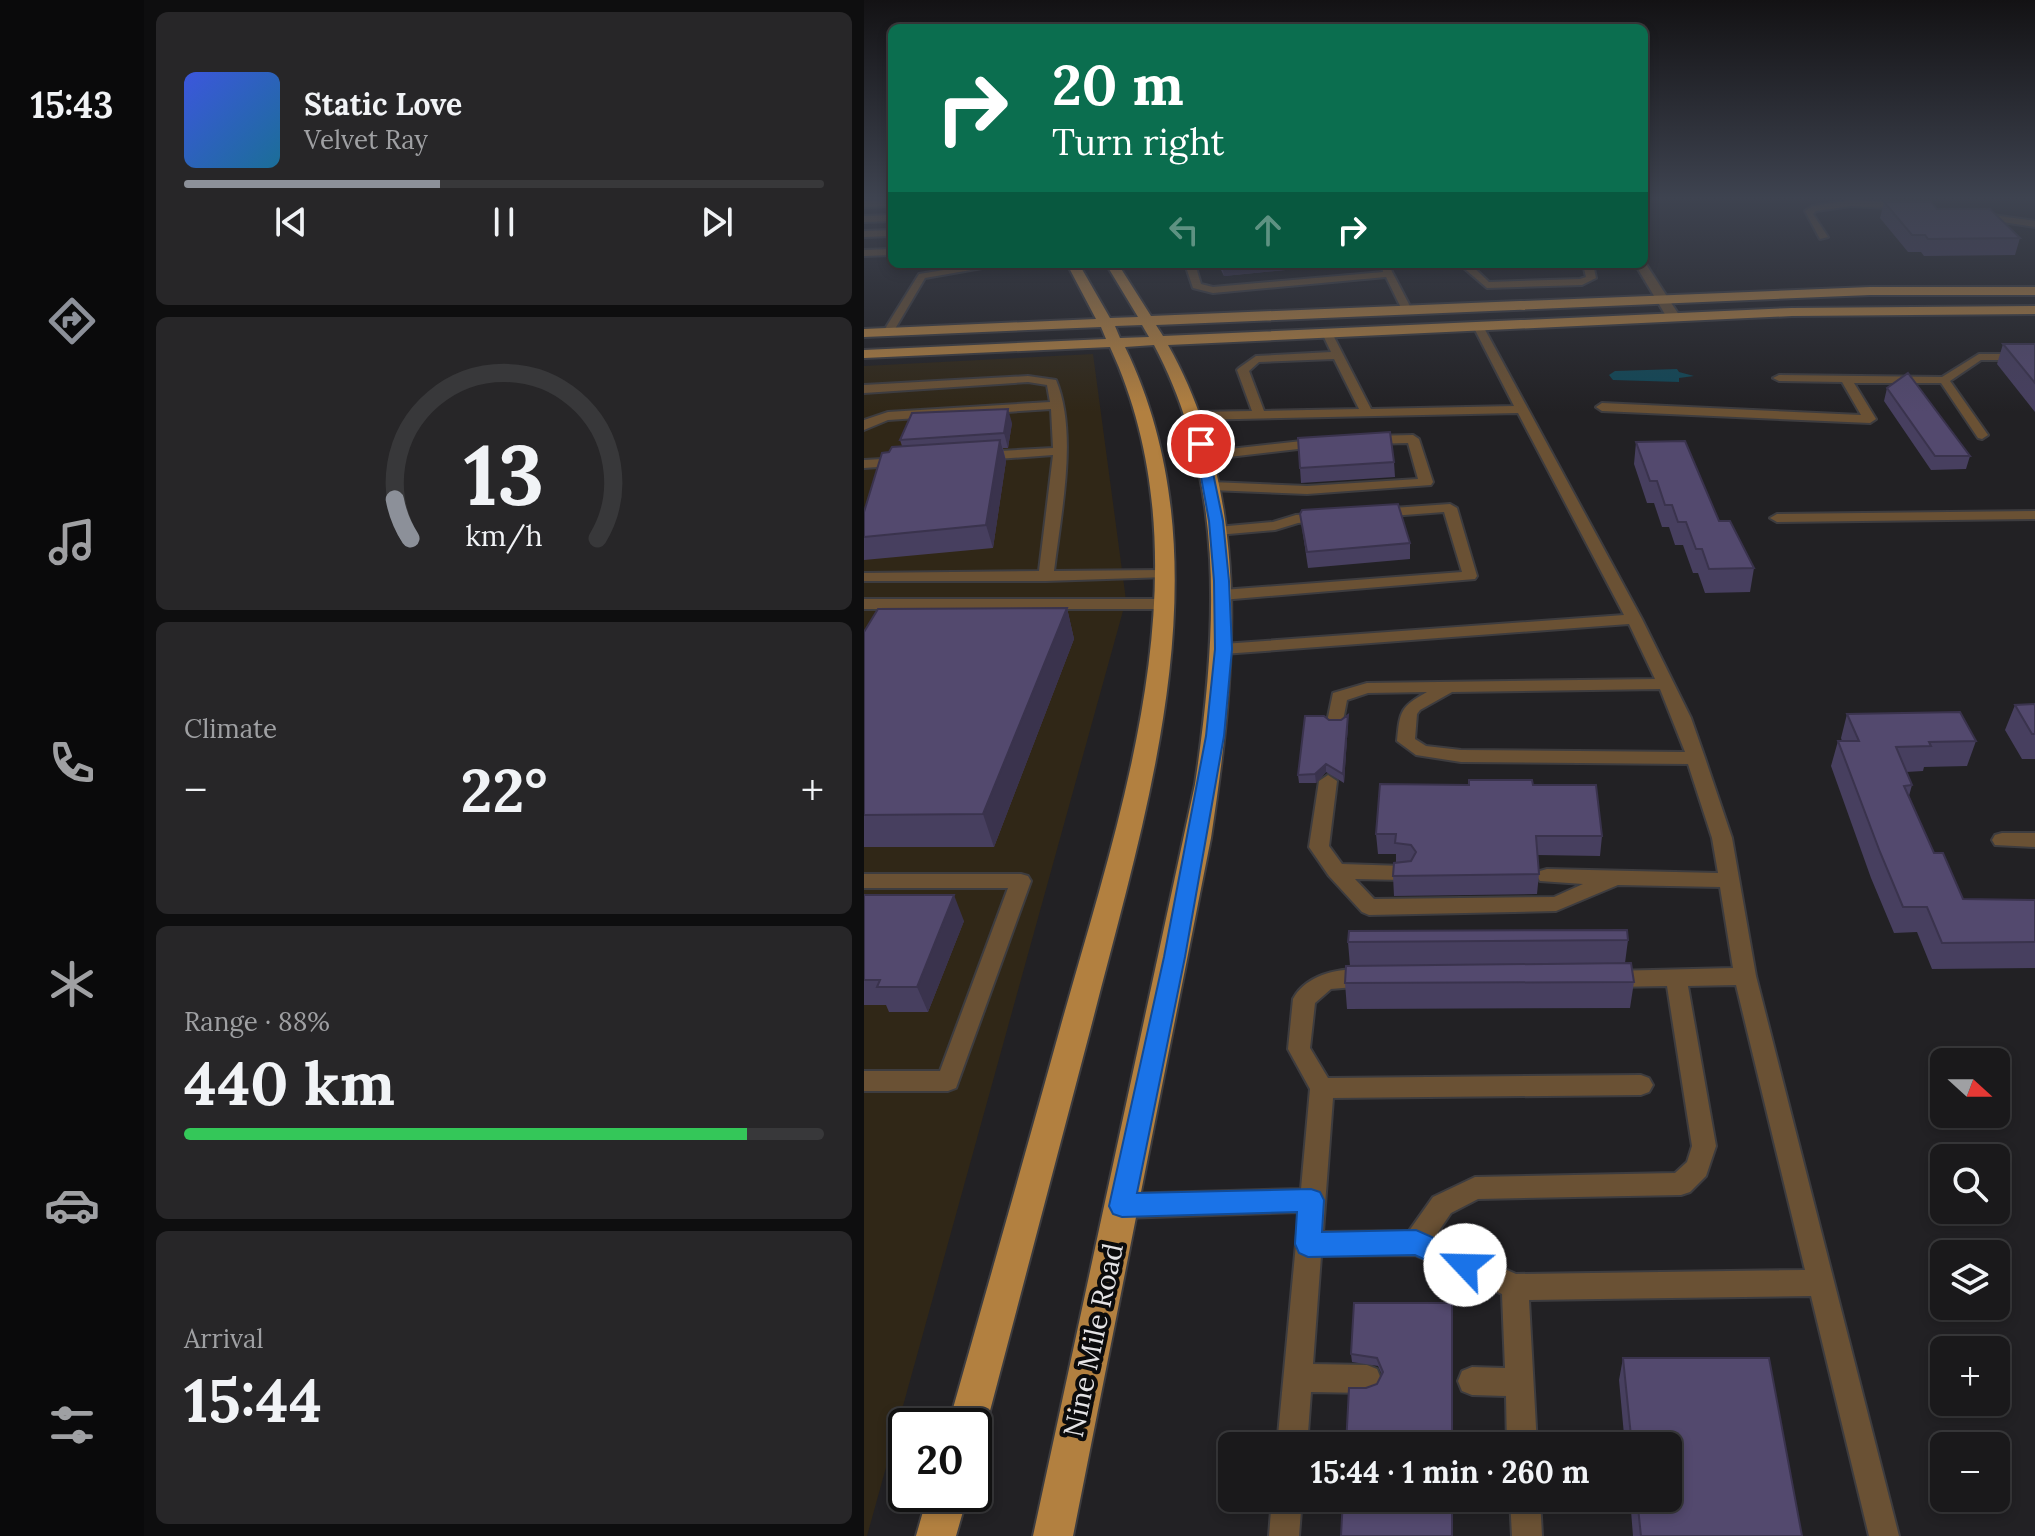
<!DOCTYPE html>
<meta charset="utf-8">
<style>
body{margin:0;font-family:Lora,serif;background:#272628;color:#f1f3f6;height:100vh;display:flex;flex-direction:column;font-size:30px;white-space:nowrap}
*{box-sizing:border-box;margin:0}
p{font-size:26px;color:#9fa0a3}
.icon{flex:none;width:44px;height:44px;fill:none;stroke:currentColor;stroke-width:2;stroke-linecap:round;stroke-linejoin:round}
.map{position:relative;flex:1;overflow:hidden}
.panel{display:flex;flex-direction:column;gap:12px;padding:12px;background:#0e0e0f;width:720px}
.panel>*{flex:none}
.banner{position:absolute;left:24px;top:24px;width:760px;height:244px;border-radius:12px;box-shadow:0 4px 12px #0003,0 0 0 2px #38383a;background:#0b6e4f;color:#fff;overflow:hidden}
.needle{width:52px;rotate:111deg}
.controls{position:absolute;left:1066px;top:1048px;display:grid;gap:16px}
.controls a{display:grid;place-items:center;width:80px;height:80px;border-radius:12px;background:#1a191b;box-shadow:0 4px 12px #0003,0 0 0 2px #38383a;font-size:40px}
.speed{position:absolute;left:24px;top:1408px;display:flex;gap:16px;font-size:40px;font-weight:700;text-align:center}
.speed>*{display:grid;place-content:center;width:104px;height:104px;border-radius:50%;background:#1a191b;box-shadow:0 4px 12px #0003,0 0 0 2px #38383a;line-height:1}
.speed .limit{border:4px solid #111;border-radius:12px;background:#fff;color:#111}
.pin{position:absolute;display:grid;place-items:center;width:68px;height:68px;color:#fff;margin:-34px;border:4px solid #fff;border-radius:50%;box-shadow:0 2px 8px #0007}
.me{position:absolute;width:88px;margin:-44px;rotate:294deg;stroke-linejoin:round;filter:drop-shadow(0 0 6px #0008)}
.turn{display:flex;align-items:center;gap:28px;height:168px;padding:0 32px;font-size:36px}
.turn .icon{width:104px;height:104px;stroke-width:2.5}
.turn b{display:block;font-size:56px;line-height:68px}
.lanes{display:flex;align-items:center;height:76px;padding:0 32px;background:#0003;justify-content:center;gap:40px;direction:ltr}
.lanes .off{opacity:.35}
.big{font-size:60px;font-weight:700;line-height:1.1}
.panel .tile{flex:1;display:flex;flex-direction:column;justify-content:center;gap:12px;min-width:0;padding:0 28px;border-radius:12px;background:#272628}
.panel .dial{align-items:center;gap:0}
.dial svg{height:208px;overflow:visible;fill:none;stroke:#38383a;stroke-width:7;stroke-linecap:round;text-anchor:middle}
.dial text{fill:#f1f3f6;stroke:none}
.song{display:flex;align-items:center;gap:24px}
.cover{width:96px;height:96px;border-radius:12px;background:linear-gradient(135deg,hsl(230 70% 55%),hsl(200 70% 35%))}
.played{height:8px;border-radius:4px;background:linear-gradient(90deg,#8c9099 40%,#38383a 40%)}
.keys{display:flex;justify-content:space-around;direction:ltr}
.heat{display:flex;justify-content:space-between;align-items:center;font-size:44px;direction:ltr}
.charge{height:12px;border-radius:6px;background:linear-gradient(90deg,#34c759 88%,#38383a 0)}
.trip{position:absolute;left:354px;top:1432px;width:464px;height:80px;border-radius:12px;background:#1a191b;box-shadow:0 4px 12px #0003,0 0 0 2px #38383a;font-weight:700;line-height:80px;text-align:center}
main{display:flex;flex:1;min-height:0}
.tabs{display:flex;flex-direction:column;width:144px;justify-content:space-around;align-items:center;background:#0a0a0b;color:#9fa0a3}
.tabs .icon{width:56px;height:56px}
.tabs .on{color:#8c9099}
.tabs b{font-size:36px;color:#f1f3f6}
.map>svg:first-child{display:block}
.commercial{fill:#302717}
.water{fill:#114756}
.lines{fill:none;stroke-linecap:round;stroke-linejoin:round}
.lane-casing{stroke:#3d3c3f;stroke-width:4}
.street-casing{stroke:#3d3c3f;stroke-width:4}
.primary-casing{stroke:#3d3c3f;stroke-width:4}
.lane{fill:#6a5134;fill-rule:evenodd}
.street{fill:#6a5134;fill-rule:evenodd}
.primary{fill:#b28040;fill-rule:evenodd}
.wall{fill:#473f5f}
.shaded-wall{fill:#3a334d}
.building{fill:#53496e;stroke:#3a334d;stroke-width:2}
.route{fill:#1a73e8;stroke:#114b97;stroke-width:2}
.labels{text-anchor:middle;stroke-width:8;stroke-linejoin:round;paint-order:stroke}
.street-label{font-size:28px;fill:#e4e3e5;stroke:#0b0b0c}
</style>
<main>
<nav class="tabs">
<b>15:43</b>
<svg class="icon on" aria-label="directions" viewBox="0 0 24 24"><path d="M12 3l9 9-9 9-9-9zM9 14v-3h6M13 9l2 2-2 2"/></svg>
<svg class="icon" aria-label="music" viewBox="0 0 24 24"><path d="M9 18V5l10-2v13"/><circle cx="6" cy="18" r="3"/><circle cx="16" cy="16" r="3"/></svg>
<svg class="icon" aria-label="phone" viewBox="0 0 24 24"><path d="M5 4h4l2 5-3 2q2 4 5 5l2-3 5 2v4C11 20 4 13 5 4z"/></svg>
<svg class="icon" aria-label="climate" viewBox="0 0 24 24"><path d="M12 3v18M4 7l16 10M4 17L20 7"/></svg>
<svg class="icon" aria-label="car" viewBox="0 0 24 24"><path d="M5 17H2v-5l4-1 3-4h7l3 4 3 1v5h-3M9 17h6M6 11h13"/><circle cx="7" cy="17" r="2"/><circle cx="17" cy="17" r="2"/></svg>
<svg class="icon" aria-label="filters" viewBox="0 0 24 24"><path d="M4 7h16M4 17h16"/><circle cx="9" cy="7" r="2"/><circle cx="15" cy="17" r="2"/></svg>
</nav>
<section class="panel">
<div class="tile">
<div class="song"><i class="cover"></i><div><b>Static Love</b><p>Velvet Ray</p></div></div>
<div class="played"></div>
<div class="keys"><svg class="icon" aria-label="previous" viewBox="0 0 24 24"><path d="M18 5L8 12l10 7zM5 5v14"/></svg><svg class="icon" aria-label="pause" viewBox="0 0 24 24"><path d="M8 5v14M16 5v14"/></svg><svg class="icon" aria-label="next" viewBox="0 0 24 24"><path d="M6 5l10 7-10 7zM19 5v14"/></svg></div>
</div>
<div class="tile dial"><svg viewBox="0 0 100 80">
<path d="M14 69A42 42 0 1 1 86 69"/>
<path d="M14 69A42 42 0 0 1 8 54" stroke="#8c9099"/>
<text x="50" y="56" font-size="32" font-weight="700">13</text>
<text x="50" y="72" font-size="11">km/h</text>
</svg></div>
<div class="tile"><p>Climate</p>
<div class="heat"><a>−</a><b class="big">22°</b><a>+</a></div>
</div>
<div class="tile"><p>Range · 88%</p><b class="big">440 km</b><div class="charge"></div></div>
<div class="tile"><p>Arrival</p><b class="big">15:44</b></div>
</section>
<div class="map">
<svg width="1171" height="1536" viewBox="0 0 1171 1536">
<rect width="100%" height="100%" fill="#222124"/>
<!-- commercial -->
<path class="commercial" d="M229 354 262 600 3 1536H0V366Z"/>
<!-- water -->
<path class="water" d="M813 369 815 372 830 376 815 378V382L749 380 745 375 751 371Z"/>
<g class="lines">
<!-- lane casing -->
<g class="lane-casing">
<path id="lane" d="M28 200V206L0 207V201Z
M987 200 1041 203 1045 206 1041 209 987 206 952 211 949 214 964 237 956 239 941 211 949 206Z
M1114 213 1171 221V227L1111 218Z
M28 215V221L0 222V216Z
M28 230V236L0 237V231Z
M28 249V255L0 256V250Z
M117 264H141L61 278 28 334H20L19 332 55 274Z
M321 264H331L337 284 349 287 519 272 518 264H524L548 310 539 312 522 277 349 293 329 288Z
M595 264H606L625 282 716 279 722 277 719 264H729L732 278 718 285 623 288Z
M614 323 619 326 778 619 827 718 841 758 868 838 892 976 1035 1536H1005L947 1296 665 1300 673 1446H643L642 1396 608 1395 598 1391 594 1381 598 1371 608 1367 641 1368 638 1294 551 1255 457 1256 449 1364 503 1365 513 1369 517 1379 513 1389 503 1393 447 1392 443 1446H413L435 1212 258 1218 249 1214 245 1206 249 1198 258 1194 437 1189 446 1089 424 1049 429 999C443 972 486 964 514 973L517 979 514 985 467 989 451 1003 446 1048 464 1078 777 1075 785 1078 789 1085 785 1092 777 1095 469 1098 459 1232 545 1231 569 1197 611 1177 811 1173 823 1162 828 1146 803 986 748 987 740 985 737 979 740 973 748 971 869 968 856 887 754 885 692 911 505 915 498 912 465 876 445 847 455 781 464 775 473 781 465 846 478 864 540 866 547 868 550 873 547 878 540 880 491 879 510 899 690 897 719 884 676 881 673 876 676 871 683 869 854 873 848 838 824 764 597 762 552 755 533 741C536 711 536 707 563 692L504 693 483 700 478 726H466L463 722 469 693 503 683 791 679 765 624 359 654 351 649 359 644 760 615 654 413 329 420 323 416 329 412 388 411 373 370 375 368 392 356 467 352 458 333 463 330 468 333 507 409 650 406 609 326ZM470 359 495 409 400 411 385 371 395 362ZM796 689 821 752 597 750 562 746 551 739 553 714 556 710 588 692ZM872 985 941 1270 652 1274 570 1238 587 1213 614 1199 817 1195 826 1192 842 1176 852 1146 824 986Z
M1115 354H1171V360H1117L1086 381 1124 435 1118 439 1114 438 1077 383H990L1012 419 1006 423 738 411 732 407 738 403 997 415 978 382 915 381 909 378 915 375 1078 377Z
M164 376 192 380C214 433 197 513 190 571L298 570 303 571V577L182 581H0V573L175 571 189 455 119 460 113 456 119 452 189 448 187 409 24 420 0 430V420L24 412 186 402 183 385 164 382 0 393V385Z
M549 435 555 439 569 482 567 485 443 494 347 490 340 486 347 482 443 486 554 479 544 443 505 444 499 440 505 436Z
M456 439 460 440V446L339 460 333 456 339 452Z
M37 458 43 462 42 465 0 468V460Z
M586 504 593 508 613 576 611 579 358 600 350 595 358 590 598 572 580 512 514 517 507 513 514 509Z
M1171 511V519L913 522 906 518 913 514Z
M461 513 468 517 466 520 434 523 411 530 353 535 346 531 353 527 409 522 432 515Z
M0 599H299L307 604 299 609H0Z
M1138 833H1171V847L1131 845 1128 840 1131 835Z
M0 874H157L164 876 167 881 92 1088 84 1091H0V1071H76L144 888H0Z
M408 1498H438L435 1536H405Z
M646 1498H676L678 1536H648Z"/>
</g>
<!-- street casing -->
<g class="street-casing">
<path id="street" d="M780 261 817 318 815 321H805L771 264H780Z"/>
</g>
<!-- primary casing -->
<g class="primary-casing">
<path id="primary" d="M203 264H215L246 318 274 317 242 264H254L287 316 1006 287H1171V295H1006L292 325 299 336 928 308 1171 306V314L928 316 304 345C389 496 372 673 347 838L209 1536H169L331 784C353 636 363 482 290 345L261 347C365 561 282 811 227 1027 192 1160 157 1293 122 1426L117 1440 110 1442V1426H84C122 1292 160 1159 197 1025 257 811 346 563 246 347L0 358V350L242 339 237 327 0 337V329L232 319ZM278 325 285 337 256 338 251 326Z
M64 1494H104L92 1536H52Z"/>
</g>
<!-- lane -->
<use href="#lane" class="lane"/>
<!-- street -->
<use href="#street" class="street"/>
<!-- primary -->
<use href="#primary" class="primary"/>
</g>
<!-- wall -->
<path class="wall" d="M1020 202 1073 209 1156 238 1151 255 1060 256 1057 252H1044L1016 218Z
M354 264H483L360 276Z
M1139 344H1171V412L1133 364Z
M1023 388 1106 456 1102 469 1067 470 1020 401Z
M148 423 144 448H139L142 461 129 548 0 560V512L25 452 38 446 36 440Z
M434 438 530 462 531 477 437 483Z
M772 442 855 521 890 568 886 592 841 593 834 573H829L819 545H811L805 527H798L790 503H783L770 464Z
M436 514 546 543V559L444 568Z
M203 608 210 639 130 847H0V632Z
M1171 704V759H1158L1141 730 1151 705Z
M983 714 1112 741 1103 766 1060 767 1059 771 1042 772 1048 785 1045 796 1070 853 1099 899 1171 900V968L1068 969 1053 932 1030 933 1007 878 967 766 974 741H978L977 738Z
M465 720 484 724 480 783 462 772 452 783H435L434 775Z
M669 785 738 836 736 856 673 855 675 874 673 894 530 896 529 876 532 863V854H514L512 834Z
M0 895 100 921 64 1012H25L22 1005H0Z
M764 940 761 963 770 982 766 1008 483 1009 481 983 486 966 484 942Z
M490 1303 588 1446 502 1388 513 1384 518 1375 514 1366 488 1362 487 1354Z
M759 1358 938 1536H769L766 1498H804V1446H761L755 1380Z"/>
<!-- shaded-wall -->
<path class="shaded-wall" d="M358 264H483L360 276Z
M144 409 148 423 144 448 140 433Z
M136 440 142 461 129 548 122 525Z
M203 608 210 639 130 847 119 814Z
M484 715V724L480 783 479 774Z
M462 764V772L452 783 451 774Z
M90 895 100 921 64 1012 53 987Z"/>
<!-- building -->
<path class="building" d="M1020 202H1067L1073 209H1126L1156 238 1064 239 1061 235H1048Z
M1139 344H1171V383Z
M1044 373 1106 456H1071L1023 388Z
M144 409 140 433 36 440 48 413Z
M526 432 530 462 436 468 434 438Z
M136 440 122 525 0 537V512L18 453 25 452 28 447Z
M821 441 855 521H866L890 568 845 569 838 549H832L822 522H814L808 505H801L793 481H786L772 442Z
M534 504 546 543 443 552 436 514 438 510Z
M203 608 119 814 0 815V632L14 609Z
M1171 704V734H1168L1151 705Z
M1096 712 1112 741 1065 742 1067 746 1032 747 1048 785 1040 786 1070 853H1079L1099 899 1171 900V942L1078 943 1063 907H1039L1016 852 974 741H995L983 714Z
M484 715 479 774 462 764 451 774 434 775 441 716H460L465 720H477Z
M605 780H668L669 785H732L738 836H672L675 874 529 876 530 863 547 861 552 852 547 845 531 843 532 834H512L516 784 605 785Z
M0 895H90L53 987H13L16 980H0Z
M763 930 764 940 484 942 485 931Z
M767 963 770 982 481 983 482 966Z
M490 1303H588V1446H482L485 1388H502L513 1384 519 1372 513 1358 487 1354Z
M759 1358H905L938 1536H777L773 1498H804V1446H768Z
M479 1498H588V1536H477Z"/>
<!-- sky -->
<linearGradient id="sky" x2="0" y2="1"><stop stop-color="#131214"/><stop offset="0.48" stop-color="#3e4350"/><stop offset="1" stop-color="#3e4350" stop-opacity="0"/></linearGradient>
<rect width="1171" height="412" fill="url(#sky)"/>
<!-- route -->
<path class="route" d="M337 440 343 444 359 521 365 581 368 649 360 736 321 957 273 1193 447 1189 456 1192 460 1200 458 1232 552 1230 611 1256 615 1265 611 1274 601 1278 551 1255 444 1257 435 1253 431 1244 433 1212 258 1217 249 1214 245 1206 300 957 342 736 351 649 350 581 345 521 331 444Z"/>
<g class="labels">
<!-- street labels -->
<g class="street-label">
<text transform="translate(229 1340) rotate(-78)" y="10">Nine Mile Road</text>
</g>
</g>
</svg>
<div class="controls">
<a><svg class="needle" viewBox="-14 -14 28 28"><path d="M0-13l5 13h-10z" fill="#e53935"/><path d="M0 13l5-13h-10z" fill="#9fa0a3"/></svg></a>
<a><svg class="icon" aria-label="search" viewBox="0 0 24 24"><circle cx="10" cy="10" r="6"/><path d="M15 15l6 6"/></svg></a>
<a><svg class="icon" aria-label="layers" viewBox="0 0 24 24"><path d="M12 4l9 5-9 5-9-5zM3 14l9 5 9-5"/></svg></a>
<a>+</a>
<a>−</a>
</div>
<div class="speed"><div class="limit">20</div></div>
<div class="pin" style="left:337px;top:444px;background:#d93025"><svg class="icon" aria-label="arrive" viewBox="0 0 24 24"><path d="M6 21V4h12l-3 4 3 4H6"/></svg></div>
<svg class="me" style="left:601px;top:1265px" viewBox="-20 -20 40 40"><circle r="19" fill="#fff"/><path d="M0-13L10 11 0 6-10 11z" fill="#1a73e8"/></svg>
<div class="trip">15:44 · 1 min · 260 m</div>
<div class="banner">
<div class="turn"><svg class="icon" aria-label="right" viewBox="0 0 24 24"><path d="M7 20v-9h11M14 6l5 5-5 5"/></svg><div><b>20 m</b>Turn right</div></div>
<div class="lanes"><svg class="icon off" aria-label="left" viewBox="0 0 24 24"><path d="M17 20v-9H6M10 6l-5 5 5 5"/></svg><svg class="icon off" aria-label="ahead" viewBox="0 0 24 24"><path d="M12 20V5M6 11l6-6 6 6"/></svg><svg class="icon" aria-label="right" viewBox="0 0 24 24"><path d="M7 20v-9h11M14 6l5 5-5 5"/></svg></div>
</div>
</div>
</main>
